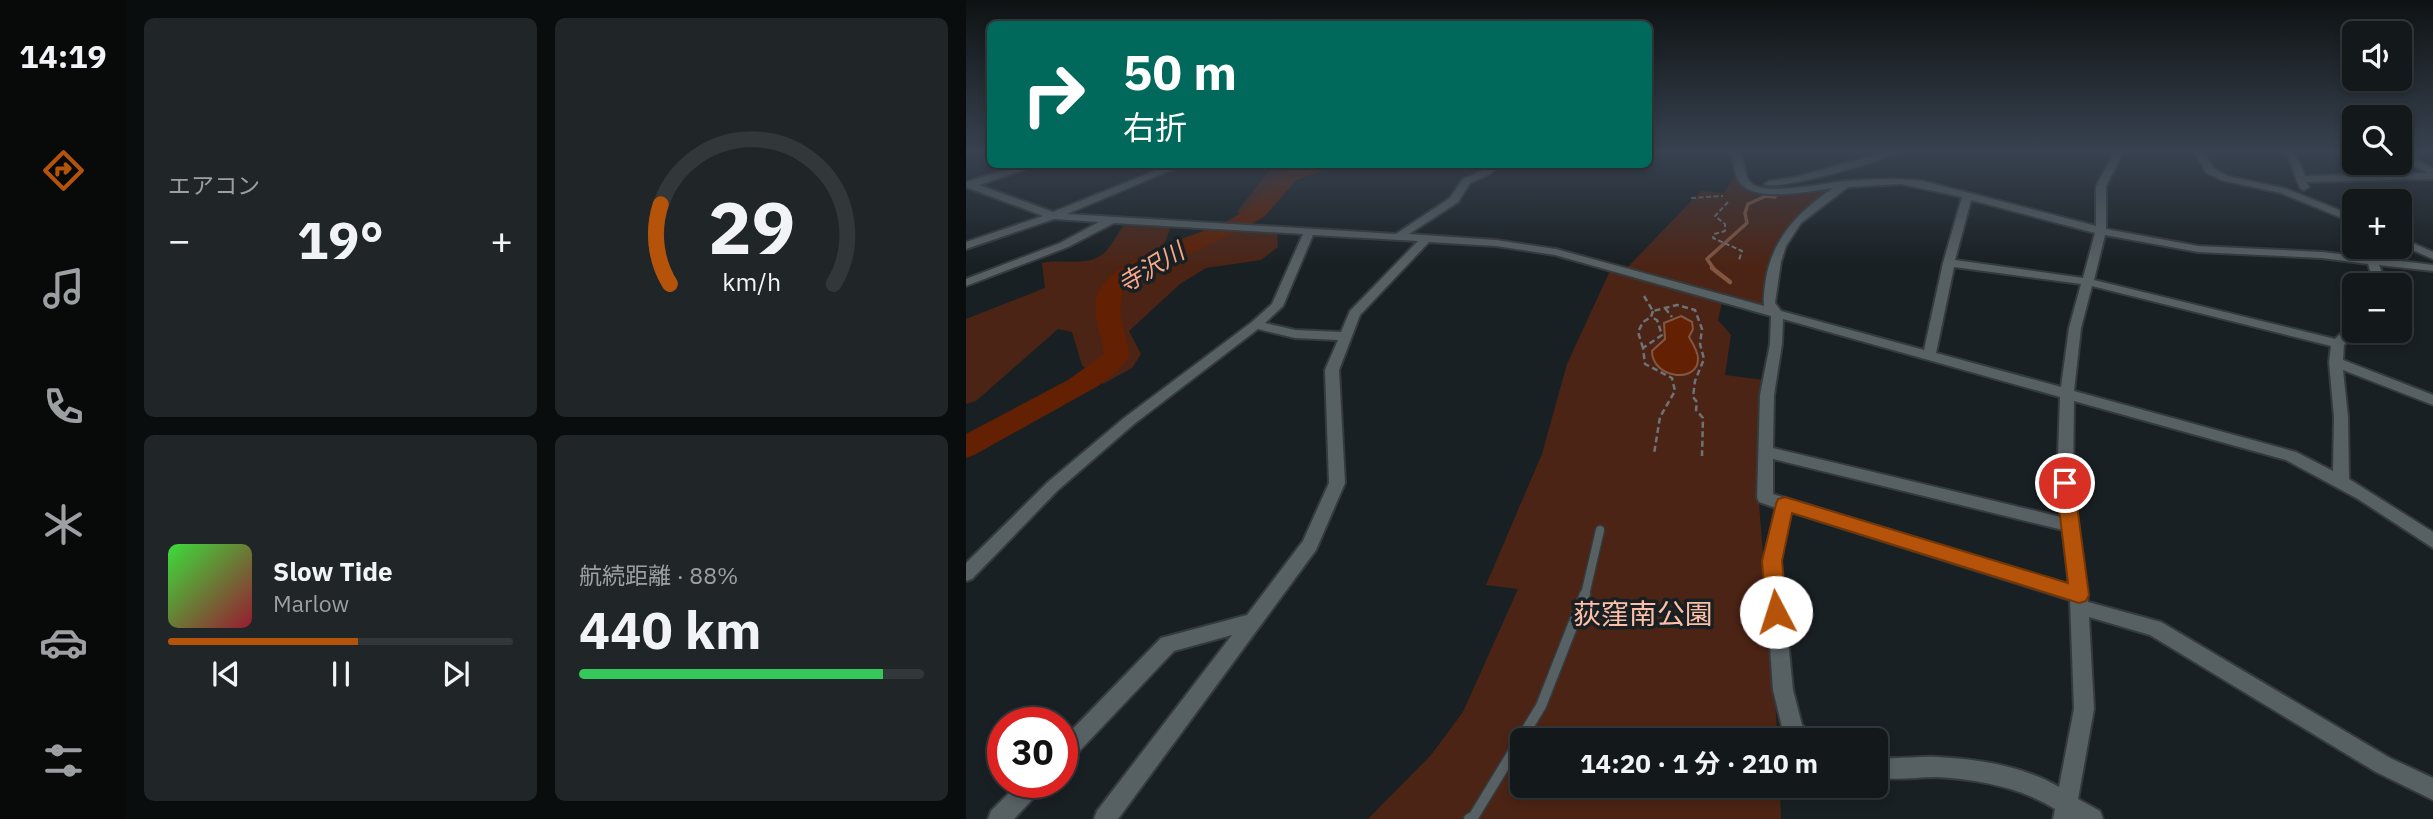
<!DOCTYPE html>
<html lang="ja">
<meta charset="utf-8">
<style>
body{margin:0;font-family:"IBM Plex Sans","Noto Sans JP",sans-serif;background:#202527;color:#f1f3f6;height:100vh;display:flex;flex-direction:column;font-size:26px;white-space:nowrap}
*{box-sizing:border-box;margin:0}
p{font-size:23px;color:#9da0a2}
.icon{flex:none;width:38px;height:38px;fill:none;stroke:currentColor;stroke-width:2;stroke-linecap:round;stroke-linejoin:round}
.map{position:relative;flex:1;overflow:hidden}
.sheet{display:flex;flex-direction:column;gap:18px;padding:18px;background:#0a0d0e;width:840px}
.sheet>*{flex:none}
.top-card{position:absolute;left:21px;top:21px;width:665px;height:147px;border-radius:10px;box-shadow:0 4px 10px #0003,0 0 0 2px #323739;background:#00695c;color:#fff;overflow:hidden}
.tools{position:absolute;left:1376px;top:21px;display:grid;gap:14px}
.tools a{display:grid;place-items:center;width:70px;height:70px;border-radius:10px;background:#13181a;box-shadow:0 4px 10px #0003,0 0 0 2px #323739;font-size:35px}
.speed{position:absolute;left:21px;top:707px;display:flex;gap:14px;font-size:35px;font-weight:700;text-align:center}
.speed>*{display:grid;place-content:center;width:91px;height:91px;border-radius:50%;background:#13181a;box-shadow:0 4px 10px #0003,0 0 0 2px #323739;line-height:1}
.speed .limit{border:10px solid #d22;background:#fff;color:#111}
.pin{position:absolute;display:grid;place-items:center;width:60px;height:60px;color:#fff;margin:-30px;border:4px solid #fff;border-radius:50%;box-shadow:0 2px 7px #0007}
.me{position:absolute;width:77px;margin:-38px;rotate:355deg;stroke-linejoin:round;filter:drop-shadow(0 0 5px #0008)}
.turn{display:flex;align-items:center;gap:24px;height:147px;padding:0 21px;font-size:32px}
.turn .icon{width:91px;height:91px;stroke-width:2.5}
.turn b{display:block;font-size:49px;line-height:60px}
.big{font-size:52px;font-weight:700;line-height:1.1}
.sheet .card{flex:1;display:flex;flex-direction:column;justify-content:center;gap:10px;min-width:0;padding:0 24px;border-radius:10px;background:#202527}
.sheet .dial{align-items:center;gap:0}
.dial svg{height:182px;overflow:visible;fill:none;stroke:#323739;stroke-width:7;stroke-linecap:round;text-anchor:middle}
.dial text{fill:#f1f3f6;stroke:none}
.song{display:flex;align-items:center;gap:21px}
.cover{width:84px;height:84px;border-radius:10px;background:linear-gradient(135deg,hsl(120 70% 55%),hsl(350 70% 35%))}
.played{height:7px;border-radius:4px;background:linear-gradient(90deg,#b45309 55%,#323739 55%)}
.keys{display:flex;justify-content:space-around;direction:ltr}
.heat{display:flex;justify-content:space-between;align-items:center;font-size:38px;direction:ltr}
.charge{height:10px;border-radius:5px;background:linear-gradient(90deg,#34c759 88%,#323739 0)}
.sheet .tiles{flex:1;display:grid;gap:18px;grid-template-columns:repeat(2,1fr)}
.trip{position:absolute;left:544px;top:728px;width:378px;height:70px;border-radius:10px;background:#13181a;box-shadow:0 4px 10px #0003,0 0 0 2px #323739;font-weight:700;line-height:70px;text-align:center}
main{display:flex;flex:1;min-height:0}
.tab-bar{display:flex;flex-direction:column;width:126px;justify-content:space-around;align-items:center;background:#080a0a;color:#9da0a2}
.tab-bar .icon{width:49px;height:49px}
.tab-bar .on{color:#b45309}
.tab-bar b{font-size:32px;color:#f1f3f6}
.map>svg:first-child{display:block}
.green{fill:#4c2415}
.water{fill:#632003;stroke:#835642;stroke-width:2}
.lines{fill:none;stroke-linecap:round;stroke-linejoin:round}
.stream-far1{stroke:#835642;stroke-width:3.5}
.stream{stroke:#835642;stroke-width:4.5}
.river{fill:#632003;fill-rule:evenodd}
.lane-far1-casing{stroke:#353a3c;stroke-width:11}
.lane-casing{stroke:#353a3c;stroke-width:13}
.street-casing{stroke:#353a3c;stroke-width:4}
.path-far1{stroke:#6d7376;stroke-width:2;stroke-dasharray:5 2.5;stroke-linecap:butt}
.path{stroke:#6d7376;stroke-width:2.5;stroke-dasharray:6 3.5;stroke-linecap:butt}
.lane-far1{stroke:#576063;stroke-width:8}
.lane{stroke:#576063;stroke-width:10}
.street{fill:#576063;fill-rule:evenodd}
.route{fill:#b45309;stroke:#753606;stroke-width:2}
.labels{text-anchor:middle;stroke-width:7;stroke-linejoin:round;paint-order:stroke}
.water-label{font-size:24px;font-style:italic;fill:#faa689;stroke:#192023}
.near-park-label{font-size:28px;fill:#febea7;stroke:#192023}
</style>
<main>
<nav class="tab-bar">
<b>14:19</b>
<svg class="icon on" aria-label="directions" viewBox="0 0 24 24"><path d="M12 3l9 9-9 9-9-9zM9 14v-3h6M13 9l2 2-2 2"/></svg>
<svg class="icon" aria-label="music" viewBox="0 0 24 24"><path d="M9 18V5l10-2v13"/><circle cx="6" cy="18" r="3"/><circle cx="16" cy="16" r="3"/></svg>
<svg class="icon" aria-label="phone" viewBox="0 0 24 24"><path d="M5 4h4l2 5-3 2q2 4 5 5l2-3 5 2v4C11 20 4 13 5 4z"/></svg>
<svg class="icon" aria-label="climate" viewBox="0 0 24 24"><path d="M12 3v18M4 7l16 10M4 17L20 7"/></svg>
<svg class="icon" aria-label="car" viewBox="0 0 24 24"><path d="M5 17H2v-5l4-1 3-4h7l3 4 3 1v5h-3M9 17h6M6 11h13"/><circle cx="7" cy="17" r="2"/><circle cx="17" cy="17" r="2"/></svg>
<svg class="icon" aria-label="filters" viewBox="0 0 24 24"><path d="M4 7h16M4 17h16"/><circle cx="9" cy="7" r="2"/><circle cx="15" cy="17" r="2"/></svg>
</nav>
<section class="sheet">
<div class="tiles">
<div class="card"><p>エアコン</p>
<div class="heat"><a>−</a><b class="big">19°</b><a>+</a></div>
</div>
<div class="card dial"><svg viewBox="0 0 100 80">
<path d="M14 69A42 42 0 1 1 86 69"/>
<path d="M14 69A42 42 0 0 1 10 34" stroke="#b45309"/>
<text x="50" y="56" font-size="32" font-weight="700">29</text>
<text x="50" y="72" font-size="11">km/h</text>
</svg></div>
<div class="card">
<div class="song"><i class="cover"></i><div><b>Slow Tide</b><p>Marlow</p></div></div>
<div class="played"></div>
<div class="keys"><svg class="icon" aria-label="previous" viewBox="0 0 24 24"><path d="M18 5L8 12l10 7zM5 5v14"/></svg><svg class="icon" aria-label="pause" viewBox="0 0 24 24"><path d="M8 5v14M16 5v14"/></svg><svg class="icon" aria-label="next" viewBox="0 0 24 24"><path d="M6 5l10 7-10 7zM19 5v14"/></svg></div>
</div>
<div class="card"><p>航続距離 · 88%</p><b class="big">440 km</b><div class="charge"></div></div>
</div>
</section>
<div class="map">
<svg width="1467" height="819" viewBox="0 0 1467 819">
<rect width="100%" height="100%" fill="#192023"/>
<!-- green -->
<path class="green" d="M267 165V164L363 165 323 182 307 200 279 216 271 212 301 173 312 165 266 166Z
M772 170 773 179 782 190 816 195 852 188 869 189C819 222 800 243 800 305L758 294 752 320 765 335 759 375 798 380 793 504 812 740H556V786H814L815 819H402L465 755 497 712 552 589 520 585 576 454 601 364 644 271 655 274 735 191 758 193Z
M157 226 205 227 197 246 207 260 265 232 311 233 312 247 295 260 240 268 214 284 163 331 175 354 166 368 137 384 116 365 106 332 92 329 10 401 0 404V319L79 288 76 263C96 258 125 269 141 250 147 243 151 234 157 226Z"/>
<!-- water -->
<path class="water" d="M715 316 726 322 727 329 723 337C726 342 732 352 732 358 733 384 686 379 686 351L699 339 698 323Z"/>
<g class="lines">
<!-- stream-far1 -->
<path class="stream-far1" d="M748 269 741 259 781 223 779 213 782 204 800 196 809 197"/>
<!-- stream -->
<path class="stream" d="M746 268 764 282"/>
<!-- river -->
<path class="river" d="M334 164H368L366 168 330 180 300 215 280 228 179 274 156 292 154 313 164 356 151 371 132 386 10 454 0 458V434L102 380 138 354C136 334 123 310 133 291 154 254 227 238 263 220 292 206 303 174 334 164Z"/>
<!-- lane-far1 casing -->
<g class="lane-far1-casing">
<path id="lane-far1" d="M619 595 634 530"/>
</g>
<!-- lane casing -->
<g class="lane-casing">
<path id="lane" d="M503 819 508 816 575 706 619 594"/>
</g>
<!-- street casing -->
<g class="street-casing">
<path id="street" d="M764 152H772C781 161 776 179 788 185 806 195 859 183 880 181 906 179 931 178 957 181L1130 226V186L1149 152H1157L1140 186V229L1232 246 1356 252 1399 257 1396 247H1406L1411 258 1467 265V271L1413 265 1421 285H1409L1402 264 1356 258 1232 252 1139 235 1128 280 1369 339 1384 325 1388 324V331H1392L1378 345 1377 360 1467 395V405L1377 370 1382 417 1383 479 1467 532V548L1392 499 1320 460 1108 401 1107 483 1122 602 1195 622 1424 758 1467 778V800L1410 772 1184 635 1123 617 1128 709 1112 799 1134 811 1137 819H1087L1089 809C1054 787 1010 779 970 777 950 777 930 781 910 777V757C930 760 950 756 971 757 1011 759 1058 766 1093 787L1108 709 1104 600 825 512 814 561 827 690 836 725 845 733 848 740H823L817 731 807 690 798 561 810 508 793 502 791 498 794 395 804 344 805 316 589 255 530 246 463 242 394 315 373 370 379 483 350 550 152 819H128L131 811 266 635 208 651 103 762 96 765V740L195 638 281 615 337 541 363 483 359 370 372 340 329 338 292 329 168 424 92 490 6 579 0 581V563L82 482 158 418 286 322 306 304 337 234 148 223 102 247 0 286V279L94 243 133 222 88 219 0 249V242L77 216 0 187V182L59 164H75L13 185 87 212 206 164H219L101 214 430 234 484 198 497 179 518 170 524 164H534L524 174 504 183 492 202 443 234 530 240 590 249 798 306C797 296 799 284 801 273 810 234 834 211 867 188 843 191 791 203 774 183 767 174 769 160 764 152ZM935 184 996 197 977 263 958 350 815 311 809 303 815 262 820 246 835 223 882 187ZM1005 200 1129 233 1117 278 989 260ZM347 235 452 241 384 311 375 332 329 330 299 323 317 306ZM988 267 1115 284 1103 328 1095 387 970 353ZM1126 286 1365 346 1363 362 1368 417 1367 471 1330 452 1108 391 1115 328ZM817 319 1094 397 1091 483 1095 517 807 448 808 395 816 344ZM807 459 1097 530 1103 585 807 494Z
M919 152H932C917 161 810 192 798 184L803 181 831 177Z
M1229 152H1238L1247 168 1261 176 1321 189 1388 216V223L1315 193 1255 180 1240 172Z
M1320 152 1330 154 1339 176 1462 173 1433 158 1434 152 1467 168V179L1340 182 1343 187 1338 190 1335 189C1327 176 1328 165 1320 152Z
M1433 237 1467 252V259L1433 244Z
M54 782H79L76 789 48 819H22L25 811Z"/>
</g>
<!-- path-far1 -->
<path class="path-far1" d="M725 198 757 196
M762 202 749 216 759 224V231L748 234 747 238 776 251 773 260"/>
<!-- path -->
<path class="path" d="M678 296 687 311 711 305 729 310 736 329 734 344 738 359 729 381 727 397 731 402 730 410 737 418 736 456
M699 308 706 317
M687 311 685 317 691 320 696 335 677 348 679 364 706 378 709 391 694 417 688 454
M677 348 672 332 677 322 685 317"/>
<!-- lane-far1 -->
<use href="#lane-far1" class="lane-far1"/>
<!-- lane -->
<use href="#lane" class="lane"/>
<!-- street -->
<use href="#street" class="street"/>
</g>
<!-- sky -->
<linearGradient id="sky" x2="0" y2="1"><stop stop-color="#0e1213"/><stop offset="0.57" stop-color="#384250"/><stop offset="1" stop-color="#384250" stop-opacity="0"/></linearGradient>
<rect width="1467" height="266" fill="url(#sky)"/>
<!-- route -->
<path class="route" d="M1099 476 1105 478 1108 483 1123 595 1120 601 1113 603 826 513 816 561 821 612 818 619 810 621 803 619 800 612 796 561 810 504 812 499 819 497 1102 583 1090 483 1093 478Z"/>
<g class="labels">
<!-- water labels -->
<g class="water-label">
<text transform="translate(185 268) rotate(-31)" y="8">寺沢川</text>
</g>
<!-- near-park labels -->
<g class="near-park-label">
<text x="677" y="624">荻窪南公園</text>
</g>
</g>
</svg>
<div class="tools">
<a><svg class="icon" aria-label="sound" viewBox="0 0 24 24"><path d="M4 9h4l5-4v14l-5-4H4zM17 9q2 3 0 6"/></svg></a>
<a><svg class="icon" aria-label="search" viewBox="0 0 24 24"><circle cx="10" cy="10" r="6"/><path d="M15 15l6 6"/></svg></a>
<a>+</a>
<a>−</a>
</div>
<div class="speed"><div class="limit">30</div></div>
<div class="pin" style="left:1099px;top:483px;background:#d93025"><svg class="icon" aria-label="arrive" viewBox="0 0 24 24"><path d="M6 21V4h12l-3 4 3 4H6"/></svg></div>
<svg class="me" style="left:810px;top:612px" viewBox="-20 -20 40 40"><circle r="19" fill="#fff"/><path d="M0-13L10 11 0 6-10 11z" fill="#b45309"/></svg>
<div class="trip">14:20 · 1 分 · 210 m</div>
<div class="top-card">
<div class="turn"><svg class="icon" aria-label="right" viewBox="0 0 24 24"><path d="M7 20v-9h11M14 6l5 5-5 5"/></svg><div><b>50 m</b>右折</div></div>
</div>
</div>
</main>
